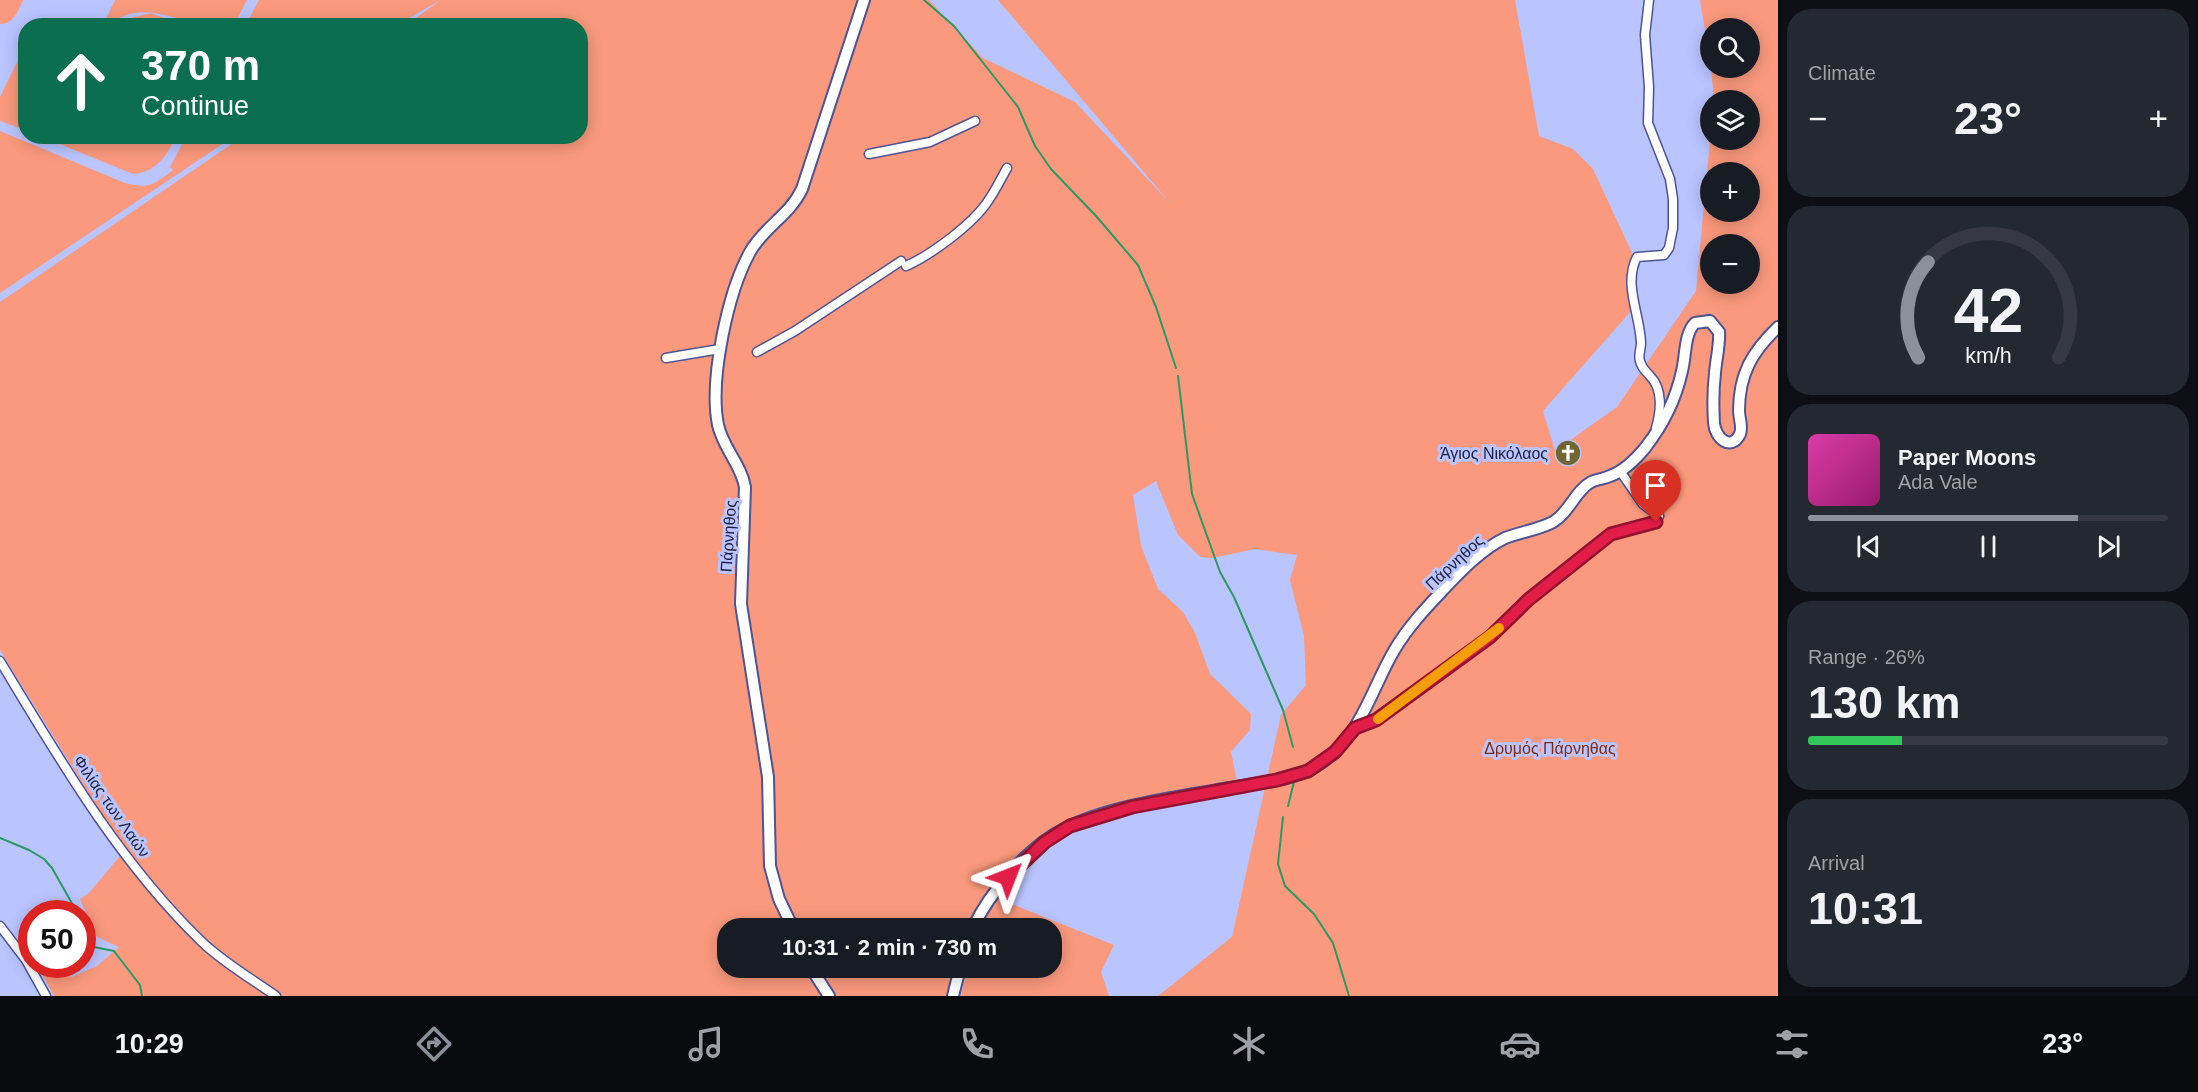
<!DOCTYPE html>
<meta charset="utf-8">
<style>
body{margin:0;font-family:Arial,sans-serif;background:#242831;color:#f1f3f6;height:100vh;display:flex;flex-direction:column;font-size:22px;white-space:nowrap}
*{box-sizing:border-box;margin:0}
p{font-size:20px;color:#9ea1a6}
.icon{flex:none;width:33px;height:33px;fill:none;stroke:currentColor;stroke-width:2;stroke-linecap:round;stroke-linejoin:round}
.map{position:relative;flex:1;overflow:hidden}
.sheet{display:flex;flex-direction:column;gap:9px;padding:9px;background:#0d0f14;width:420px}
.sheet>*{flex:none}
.banner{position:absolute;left:18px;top:18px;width:570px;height:126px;border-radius:24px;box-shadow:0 3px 15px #0003;background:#0b6e4f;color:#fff;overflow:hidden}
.controls{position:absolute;left:1700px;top:18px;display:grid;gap:12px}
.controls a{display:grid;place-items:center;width:60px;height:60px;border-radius:50%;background:#171b24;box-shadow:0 3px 15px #0003;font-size:30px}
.speed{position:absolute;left:18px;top:900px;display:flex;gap:12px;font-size:30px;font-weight:700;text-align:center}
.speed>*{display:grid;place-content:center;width:78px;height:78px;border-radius:50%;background:#171b24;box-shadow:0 3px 15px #0003;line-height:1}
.speed .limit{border:9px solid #d22;background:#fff;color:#111}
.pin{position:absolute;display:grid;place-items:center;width:51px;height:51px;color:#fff;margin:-62px -26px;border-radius:50% 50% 50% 0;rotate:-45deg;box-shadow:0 0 6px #0007}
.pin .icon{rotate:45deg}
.me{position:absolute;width:66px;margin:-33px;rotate:45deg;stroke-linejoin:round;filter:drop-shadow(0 0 4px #0008)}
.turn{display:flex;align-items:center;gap:21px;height:126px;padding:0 24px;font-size:27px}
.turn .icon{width:78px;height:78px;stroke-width:2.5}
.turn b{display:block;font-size:42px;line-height:51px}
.big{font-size:45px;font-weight:700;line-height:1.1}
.sheet .widget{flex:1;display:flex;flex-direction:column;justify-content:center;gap:9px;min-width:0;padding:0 21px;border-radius:24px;background:#242831}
.sheet .dial{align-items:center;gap:0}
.dial svg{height:156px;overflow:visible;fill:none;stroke:#363941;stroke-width:7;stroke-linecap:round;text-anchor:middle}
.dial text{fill:#f1f3f6;stroke:none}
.song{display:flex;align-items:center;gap:18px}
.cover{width:72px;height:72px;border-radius:9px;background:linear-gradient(135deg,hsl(320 70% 55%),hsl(320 70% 35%))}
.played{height:6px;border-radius:3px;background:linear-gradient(90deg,#8c9099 75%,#363941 75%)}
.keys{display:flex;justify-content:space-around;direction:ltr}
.heat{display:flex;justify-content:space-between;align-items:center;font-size:33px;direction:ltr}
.charge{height:9px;border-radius:4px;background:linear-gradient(90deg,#34c759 26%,#363941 0)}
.trip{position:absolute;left:717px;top:918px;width:345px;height:60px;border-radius:24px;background:#171b24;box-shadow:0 3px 15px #0003;font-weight:700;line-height:60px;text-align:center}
.dock{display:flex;height:96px;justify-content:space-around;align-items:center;background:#090b0e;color:#9ea1a6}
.dock .icon{width:42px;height:42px}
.dock .active{color:#8c9099}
.dock b{font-size:27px;color:#f1f3f6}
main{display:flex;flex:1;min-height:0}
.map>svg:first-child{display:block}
.green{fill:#fa997d;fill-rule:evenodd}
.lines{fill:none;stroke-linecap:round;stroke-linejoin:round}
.stream{stroke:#299a62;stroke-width:2}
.minor-casing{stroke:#4d5495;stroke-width:11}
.major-casing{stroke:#4d5495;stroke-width:14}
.minor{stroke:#fff;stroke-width:8}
.major{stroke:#fff;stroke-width:10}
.route-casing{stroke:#92132f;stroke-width:15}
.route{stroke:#e11d48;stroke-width:10}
.slow{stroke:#f59e0b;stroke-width:10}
.labels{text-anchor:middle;stroke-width:6;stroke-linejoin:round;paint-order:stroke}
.poi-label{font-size:16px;fill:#1d203c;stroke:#bac4ff;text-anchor:end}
.street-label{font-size:16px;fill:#1d203c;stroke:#bac4ff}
.park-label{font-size:16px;fill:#842a0e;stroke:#bac4ff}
</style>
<main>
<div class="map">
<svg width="1778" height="996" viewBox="0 0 1778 996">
<rect width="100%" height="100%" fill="#bac4ff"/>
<!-- green -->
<path class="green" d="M0 0H23C18 11 14 24 0 24Z
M115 0H247L234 25C225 26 214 27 205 25 166 18 142 0 108 25H103Z
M259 0H929L983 58 1075 102 1171 204 998 0H1515L1539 136 1573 149 1593 169 1633 255 1631 311 1543 411 1555 451 1617 407 1696 291 1710 140H1749V100H1714L1711 68H1749V28H1710V59L1700 0H1778V996H1158L1232 937 1281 715 1306 685 1304 636 1290 580 1297 555 1255 549 1212 558 1200 557 1178 535 1156 481 1133 495 1141 546 1158 589 1183 612 1195 633 1210 674 1251 714 1250 730 1231 752 1237 781 1143 800 1040 843 970 928H728V968H958L952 996H281L203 938 124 850 0 650V302L242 137 580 136V26L406 25 441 0 397 25H246ZM1710 172H1749V212H1710ZM1710 244H1749V284H1710Z
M150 13 185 25H119L127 19Z
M21 54 25 55V130L0 121V97Z
M0 131 125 183C150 189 153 185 173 170L170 167 186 137H233L0 293Z
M60 137V136L176 137C167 155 156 173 133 174L57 143Z
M120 856 163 906 272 996H54L40 970 51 969 72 977 97 966 119 947 97 937 80 899 89 893Z
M997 898 1114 945 1101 972 1109 996H961L967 968H1052V928H980L986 912Z"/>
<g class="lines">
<!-- stream -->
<path class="stream" d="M924 0 954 26 1018 107 1035 146 1051 169 1096 216 1138 265 1156 307 1176 368
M1178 376 1192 494 1220 572 1234 597 1283 710 1293 747
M1288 806 1294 782
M1283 817 1278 864 1285 886 1314 914 1333 943 1349 996
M0 838 29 850 44 859 52 868 78 914
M82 928 94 947 114 951 140 985 142 996"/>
<!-- minor casing -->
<g class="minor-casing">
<path id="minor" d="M1649 0 1645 35 1649 87 1648 123 1670 179 1673 199V228L1669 248 1664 255 1637 257C1623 284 1640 314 1641 343 1641 349 1638 355 1640 361 1642 369 1645 370 1650 376 1663 389 1661 411 1656 428
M869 154 930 142 975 121
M906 266C931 255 973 224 988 201 995 191 1001 179 1007 168
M757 352 795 331 901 261
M666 358 720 349
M0 661C60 760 118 861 202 942 224 963 252 979 276 996
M1355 728 1376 720 1490 637 1528 600 1611 534 1656 522 1659 516 1643 504 1620 471
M0 926 26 960 46 996"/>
</g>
<!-- major casing -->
<g class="major-casing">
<path id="major" d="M793 928 779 899 770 866 768 777 741 604 745 487C741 464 723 448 718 425 709 379 728 292 750 252 764 227 790 215 802 189L864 0
M973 928C989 893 1029 846 1064 829 1111 805 1183 796 1236 787 1263 782 1295 780 1318 765 1361 738 1371 689 1395 649 1408 627 1426 608 1443 590 1460 572 1482 549 1505 538 1520 532 1538 530 1553 522 1569 513 1575 491 1591 482 1597 479 1604 479 1610 476 1624 471 1636 459 1645 448 1663 425 1676 399 1682 371 1686 356 1684 334 1695 323L1710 321 1719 332C1720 345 1716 359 1715 373 1713 390 1713 406 1714 423 1715 438 1731 452 1740 434 1743 427 1739 418 1739 411 1739 374 1752 352 1778 327
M811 968 829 996
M953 996 960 968"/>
</g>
<!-- minor -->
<use href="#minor" class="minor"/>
<!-- major -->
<use href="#major" class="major"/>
</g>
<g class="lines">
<!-- route casing -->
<g class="route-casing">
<path id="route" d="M1008 877 1045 842 1070 826 1132 807 1277 780 1308 771 1335 752 1355 728 1376 720 1490 637 1528 600 1611 534 1656 522"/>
</g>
<!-- route -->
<use href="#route" class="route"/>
<!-- slow -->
<path class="slow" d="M1378 719 1499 628"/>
</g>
<!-- icons -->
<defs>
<g id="church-disc" transform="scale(1.35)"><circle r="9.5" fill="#716632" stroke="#bac4ff"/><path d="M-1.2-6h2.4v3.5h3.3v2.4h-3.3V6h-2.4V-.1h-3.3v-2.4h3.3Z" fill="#fff"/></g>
</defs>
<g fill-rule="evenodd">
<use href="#church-disc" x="1568" y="453"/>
</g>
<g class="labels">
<!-- poi labels -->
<g class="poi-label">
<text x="1548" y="459">Άγιος Νικόλαος</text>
</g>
<!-- street labels -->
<g class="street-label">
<text transform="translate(728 536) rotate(-86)" y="6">Πάρνηθος</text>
<text transform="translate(1454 562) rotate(-43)" y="6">Πάρνηθος</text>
<text transform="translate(112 806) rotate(55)" y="6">Φιλίας των Λαών</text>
</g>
<!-- park labels -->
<g class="park-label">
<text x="1550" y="754">Δρυμός Πάρνηθας</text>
</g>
</g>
</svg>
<div class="controls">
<a><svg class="icon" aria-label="search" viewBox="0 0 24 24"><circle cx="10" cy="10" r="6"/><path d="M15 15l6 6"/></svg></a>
<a><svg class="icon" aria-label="layers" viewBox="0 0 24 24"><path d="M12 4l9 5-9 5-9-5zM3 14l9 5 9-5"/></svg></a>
<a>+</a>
<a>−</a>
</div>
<div class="speed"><div class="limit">50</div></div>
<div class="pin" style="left:1656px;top:522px;background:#d93025"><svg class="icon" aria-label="arrive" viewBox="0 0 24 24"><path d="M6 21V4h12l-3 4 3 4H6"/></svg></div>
<svg class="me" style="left:1008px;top:877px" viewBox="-20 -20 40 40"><path d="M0-17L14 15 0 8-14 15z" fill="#e11d48" stroke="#fff" stroke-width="4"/></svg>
<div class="trip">10:31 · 2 min · 730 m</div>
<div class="banner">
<div class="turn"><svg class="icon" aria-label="ahead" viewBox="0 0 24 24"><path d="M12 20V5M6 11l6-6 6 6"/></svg><div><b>370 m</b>Continue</div></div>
</div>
</div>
<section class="sheet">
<div class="widget"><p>Climate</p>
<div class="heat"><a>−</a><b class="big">23°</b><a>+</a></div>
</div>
<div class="widget dial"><svg viewBox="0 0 100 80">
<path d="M14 69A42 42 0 1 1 86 69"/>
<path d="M14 69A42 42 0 0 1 19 20" stroke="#8c9099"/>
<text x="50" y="56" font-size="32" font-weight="700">42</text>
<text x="50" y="72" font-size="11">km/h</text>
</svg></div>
<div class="widget">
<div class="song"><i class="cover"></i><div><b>Paper Moons</b><p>Ada Vale</p></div></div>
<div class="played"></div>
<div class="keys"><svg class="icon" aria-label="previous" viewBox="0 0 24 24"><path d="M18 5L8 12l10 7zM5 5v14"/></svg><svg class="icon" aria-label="pause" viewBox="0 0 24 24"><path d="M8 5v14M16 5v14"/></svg><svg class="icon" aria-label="next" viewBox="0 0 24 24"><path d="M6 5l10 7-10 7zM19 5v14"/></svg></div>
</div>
<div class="widget"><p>Range · 26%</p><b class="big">130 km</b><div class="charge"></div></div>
<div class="widget"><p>Arrival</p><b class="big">10:31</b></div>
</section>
</main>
<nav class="dock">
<b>10:29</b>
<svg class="icon active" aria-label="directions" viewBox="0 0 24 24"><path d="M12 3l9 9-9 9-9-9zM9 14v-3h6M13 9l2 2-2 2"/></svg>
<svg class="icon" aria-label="music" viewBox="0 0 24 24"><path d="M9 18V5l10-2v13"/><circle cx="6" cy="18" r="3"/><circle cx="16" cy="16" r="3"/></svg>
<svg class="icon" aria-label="phone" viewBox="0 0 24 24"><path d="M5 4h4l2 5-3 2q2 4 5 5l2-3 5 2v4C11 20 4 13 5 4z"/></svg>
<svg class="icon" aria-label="climate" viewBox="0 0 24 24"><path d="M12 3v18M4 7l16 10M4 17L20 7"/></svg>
<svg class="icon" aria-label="car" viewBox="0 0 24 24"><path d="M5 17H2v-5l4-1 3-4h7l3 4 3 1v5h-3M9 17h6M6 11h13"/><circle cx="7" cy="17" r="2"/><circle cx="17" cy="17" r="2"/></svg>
<svg class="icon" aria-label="filters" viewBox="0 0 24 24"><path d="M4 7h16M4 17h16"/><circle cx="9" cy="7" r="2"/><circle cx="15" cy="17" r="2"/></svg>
<b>23°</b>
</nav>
